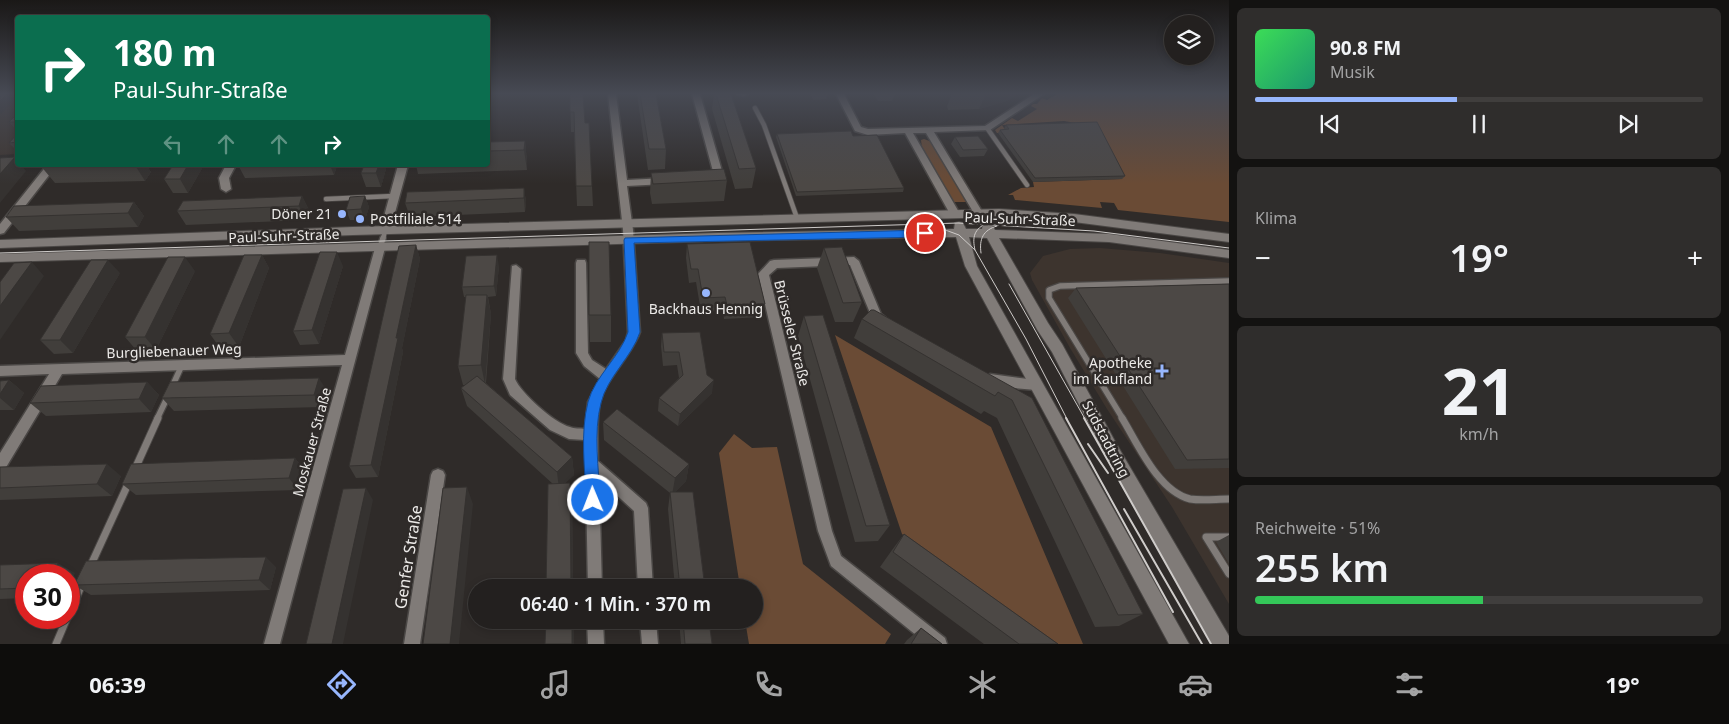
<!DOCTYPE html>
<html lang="de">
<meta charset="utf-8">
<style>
body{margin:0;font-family:"Noto Sans",sans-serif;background:#2f2d2c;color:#f1f3f6;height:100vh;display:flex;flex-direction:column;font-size:19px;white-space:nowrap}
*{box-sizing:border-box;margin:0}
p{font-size:16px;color:#a3a3a4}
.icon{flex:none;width:28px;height:28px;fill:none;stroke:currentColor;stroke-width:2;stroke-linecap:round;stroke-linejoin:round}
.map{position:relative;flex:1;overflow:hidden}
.side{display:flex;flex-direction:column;gap:8px;padding:8px;background:#131211;width:500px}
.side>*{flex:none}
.guide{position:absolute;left:15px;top:15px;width:475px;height:152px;border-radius:5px;box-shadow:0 2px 8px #0003,0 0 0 1px #403e3d;background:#0b6e4f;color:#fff;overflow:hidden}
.fabs{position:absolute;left:1164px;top:15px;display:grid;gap:10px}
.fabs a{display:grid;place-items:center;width:50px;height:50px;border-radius:50%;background:#23201f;box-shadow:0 2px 8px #0003,0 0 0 1px #403e3d;font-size:25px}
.speed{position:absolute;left:15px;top:564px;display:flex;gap:10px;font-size:25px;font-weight:700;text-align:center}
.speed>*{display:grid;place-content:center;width:65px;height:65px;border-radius:50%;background:#23201f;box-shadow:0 2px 8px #0003,0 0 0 1px #403e3d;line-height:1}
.speed .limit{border:8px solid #d22;background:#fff;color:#111}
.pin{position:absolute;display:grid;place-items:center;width:42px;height:42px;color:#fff;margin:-21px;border:2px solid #fff;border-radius:50%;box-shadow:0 1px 5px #0007}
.me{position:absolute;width:55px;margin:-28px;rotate:359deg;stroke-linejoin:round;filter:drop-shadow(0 0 4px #0008)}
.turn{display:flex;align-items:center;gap:18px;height:105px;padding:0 15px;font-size:22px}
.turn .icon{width:65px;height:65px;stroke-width:2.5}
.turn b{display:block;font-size:35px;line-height:42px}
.lanes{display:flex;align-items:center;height:48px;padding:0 15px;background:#0003;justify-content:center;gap:25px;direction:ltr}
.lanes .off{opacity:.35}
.big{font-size:38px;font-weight:600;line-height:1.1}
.side .card{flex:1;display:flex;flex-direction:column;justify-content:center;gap:8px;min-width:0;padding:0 18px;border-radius:8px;background:#2f2d2c}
.side .dial{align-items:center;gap:0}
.dial b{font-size:65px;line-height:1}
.song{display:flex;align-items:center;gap:15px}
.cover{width:60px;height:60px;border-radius:8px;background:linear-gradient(135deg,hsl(130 70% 55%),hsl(160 70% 35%))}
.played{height:5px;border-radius:2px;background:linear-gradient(90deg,#97b6fd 45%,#403e3d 45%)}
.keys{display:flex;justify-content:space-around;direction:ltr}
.heat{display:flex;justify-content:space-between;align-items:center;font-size:28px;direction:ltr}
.charge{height:8px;border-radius:4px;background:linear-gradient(90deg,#34c759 51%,#403e3d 0)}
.trip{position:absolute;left:468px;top:579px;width:295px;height:50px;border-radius:25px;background:#23201f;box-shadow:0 2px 8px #0003,0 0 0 1px #403e3d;font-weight:600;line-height:50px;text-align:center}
.tab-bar{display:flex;height:80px;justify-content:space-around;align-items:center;background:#0e0d0c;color:#a3a3a4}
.tab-bar .icon{width:35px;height:35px}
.tab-bar .current{color:#97b6fd}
.tab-bar b{font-size:22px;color:#f1f3f6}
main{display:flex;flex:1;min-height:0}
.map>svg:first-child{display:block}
.built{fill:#3d342e}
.green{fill:#6a4b35}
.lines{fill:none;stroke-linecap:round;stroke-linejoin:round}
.service-far2-casing{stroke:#4a4745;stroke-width:6}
.service-far1-casing{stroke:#4a4745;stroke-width:8}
.service-casing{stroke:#4a4745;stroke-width:9}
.minor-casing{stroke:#4a4745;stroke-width:3}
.tertiary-casing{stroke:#4a4745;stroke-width:2}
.service-far2{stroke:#807b78;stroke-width:4.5}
.service-far1{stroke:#807b78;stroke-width:5.5}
.service{stroke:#807b78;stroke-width:7}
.minor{fill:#807b78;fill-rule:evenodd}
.tertiary{fill:#807b78;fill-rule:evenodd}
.tram-far1{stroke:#cfccca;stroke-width:1}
.tram{stroke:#cfccca;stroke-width:2}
.wall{fill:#413e3b}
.shaded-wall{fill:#353230}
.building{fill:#4c4845;stroke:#353230}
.route{fill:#1a73e8;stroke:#114b97}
.poi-dot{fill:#97b6fd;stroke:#2f2b29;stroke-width:2}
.labels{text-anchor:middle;stroke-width:5;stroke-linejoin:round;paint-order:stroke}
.poi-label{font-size:14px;fill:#eceae8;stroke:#2f2b29;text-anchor:end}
.street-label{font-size:14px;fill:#eceae8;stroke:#2f2b29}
.near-street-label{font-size:16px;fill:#eceae8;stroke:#2f2b29}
</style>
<main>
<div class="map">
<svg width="1229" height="644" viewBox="0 0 1229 644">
<rect width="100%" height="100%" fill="#2f2b29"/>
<!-- built -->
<path class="built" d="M0 94H17V154L0 155Z
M1100 248 1160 253 1229 263V604L1172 507 1107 409 1070 348 1032 280 1030 273 1043 256 1070 249Z"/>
<!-- green -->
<path class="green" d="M1057 94H1229V222L1118 210 1114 203 1100 202 1102 208 1015 200 1013 195H1008L1021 188 1034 187 1033 182 1122 179 1087 125 1064 121 1002 125 1007 133H997L995 130 1012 118 1018 121 1037 109 1031 106 1033 104H1037L1042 98 1047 100Z
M924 139 932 142 968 202H953L922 148 921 140Z
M835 335 991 427 1083 644H1047L902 534Z
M734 434 752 448 777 447 803 564 891 634 885 644H749L745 620H754V588L740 587 719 453Z"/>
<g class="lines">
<!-- service-far2 casing -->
<g class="service-far2-casing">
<path id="service-far2" d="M755 108 764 125 797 218
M987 128 1027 185
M326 199 394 196
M383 239 385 231"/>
</g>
<!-- service-far1 casing -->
<g class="service-far1-casing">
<path id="service-far1" d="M380 248 383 238
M172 387 182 365
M157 419 168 396
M1123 419 1049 298V290L1060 286 1229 281"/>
</g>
<!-- service casing -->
<g class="service-casing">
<path id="service" d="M1122 418C1138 444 1158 491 1190 499 1203 501 1216 499 1229 499
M135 469 158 418
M1229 537H1206L1229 574
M90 567 129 482
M69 615 83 582
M56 644 67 618"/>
</g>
<!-- minor casing -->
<g class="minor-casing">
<path id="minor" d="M608 94H616L627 180 665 178 670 181 665 184 627 186 633 230 640 332C631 357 606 378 600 403 596 421 598 443 598 461L646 503 648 508 653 588H638L634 511 599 479 602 588H588L585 440 569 439 550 430 510 395 503 379 512 266 516 265 521 269 515 379C521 393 554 423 570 427 574 429 580 428 585 429L588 402 600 379 584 366 576 353V263L577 260H585L586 263 588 353 592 360 606 369 626 340 628 332 623 230Z
M692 94H700L724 178 722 180 714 181 709 178 714 175Z
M736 94H748L744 96Z
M836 94H844L861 127 868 129 985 126 1034 94H1044L990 130 934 132 983 213 981 215H975L926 133H913L960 214 955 217 950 214 905 133 868 135 855 131Z
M47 165H57L4 233 0 234V224Z
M226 165H236L229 178 231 189 226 192 221 189 219 178Z
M398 165H408L390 231 385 234 380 231Z
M380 244 385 248 280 644H264L342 365 62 374 5 469 0 471V453L49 374 0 376V366L345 355 375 248Z
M854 257 859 261 881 314 890 321 888 324 884 325 873 320 850 265 777 268 769 275 832 531 841 556 945 638 947 644H927L831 566 818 531 758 274 770 261 774 260Z
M990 374 1036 380 1040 381 1042 385 1040 389 1036 390 1004 387 986 382 984 379 986 376Z
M438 469 443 471 445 475 420 644H404L431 475 433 471Z
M587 620H603L604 644H588Z
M640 620H656L658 644H642Z"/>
</g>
<!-- tertiary casing -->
<g class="tertiary-casing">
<path id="tertiary" d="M999 209 1074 214 1229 234V242L1074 222 999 217 353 235 0 248V240L353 227Z
M959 222 963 223 966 229H982L983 224H991L995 230 1109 234 1229 250V258L1109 242 999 238 1048 323 1062 344 1117 445 1229 636V644H1212L1105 455 1052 352 1038 331 987 238 969 237 977 266 1189 644H1169L965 266 956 237 718 241 0 262V254L718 233 954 229 955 223Z"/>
</g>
<!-- service-far2 -->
<use href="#service-far2" class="service-far2"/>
<!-- service-far1 -->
<use href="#service-far1" class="service-far1"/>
<!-- service -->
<use href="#service" class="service"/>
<!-- minor -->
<use href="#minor" class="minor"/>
<!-- tertiary -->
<use href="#tertiary" class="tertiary"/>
<!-- tram-far1 -->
<path class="tram-far1" d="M937 227 959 235 975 250 1026 339 1067 419
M975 250C972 237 974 229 987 223
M0 253 958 223 1094 231 1229 248
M981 253C979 239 983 230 997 226
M1009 284 1085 419"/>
<!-- tram -->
<path class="tram" d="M1066 418 1173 612
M1084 418 1211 644
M1088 444 1108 473
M1124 509 1202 644"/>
</g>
<!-- wall -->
<path class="wall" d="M570 94 585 123H589L593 206H577L574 132H571Z
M637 94H656L666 149 665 169 648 170Z
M714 94H731L756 168 752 188 735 189 712 109Z
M811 94H828L826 99 813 100Z
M874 94H895L892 101H878Z
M952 94H1018L1007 101 979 109 948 110 947 106Z
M18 113V132L9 122Z
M1006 125 1125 176 1122 179 1033 182 998 133 1000 130 1004 129Z
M18 133V152L9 143Z
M777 134 904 188 903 192 796 196 776 137Z
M955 137 988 149 984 156 960 157 951 144Z
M525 141 527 161V170L418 174 416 165H488V142Z
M40 165H146L151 172 145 181 55 183Z
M173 165H204L188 193H173L164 179Z
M238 165H337V166L334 175 245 178Z
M364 165H387L381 187H366L361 173Z
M651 173 727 180 724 201 652 204 650 193Z
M524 188 526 202 525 212 410 217 405 203Z
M302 196 309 210 305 220 186 225 177 211Z
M365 196 369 207 365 220H350L346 210Z
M134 202 144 216 138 227 19 231 6 217Z
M687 244 765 304 761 317 724 319 723 311 701 312 696 282 689 283 686 258Z
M416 245 420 259 402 348 403 352 378 477 356 478 349 466Z
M824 248 862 302 853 322H835L817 268Z
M262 255 269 268 239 347 220 348 210 334Z
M343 266 319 344 300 345 293 331Z
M499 266 496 296 488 297 491 314 486 383 572 457 574 475 565 483H570L572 500 573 588H546L553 484 467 406 461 388 465 385H463L458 366 466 297H464L462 287Z
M195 271 156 350 137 351 125 337Z
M120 273 73 353 54 354 40 340Z
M1229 284V468L1175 469 1068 298 1076 288Z
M589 315H611V342H590Z
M804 316 890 525 878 541 855 542 798 336Z
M862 319 1032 398 1143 614 1119 626 1095 627 997 418 984 411 981 414 854 338Z
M662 333 707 375 712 393 678 426 658 411 659 398 679 378 677 365 663 366 661 346Z
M9 380 24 393 14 410H0V381Z
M147 382 159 395 151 412 46 416 30 403Z
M327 391 322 407 174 411 162 398Z
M603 422 689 464 686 481 675 492 705 588H675L668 509 670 493 604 440Z
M295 458 304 470 298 490 136 495 122 484Z
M0 467 121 476 112 496 0 500Z
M904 534 1058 644H984L880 567 892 550Z
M1229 535V564L1216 542Z
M0 565 75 573 26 575V598L0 599Z
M276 567 270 590 91 595 74 585Z
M679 620H709L712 644H681Z
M921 628 942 644H904L907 640Z"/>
<!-- shaded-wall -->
<path class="shaded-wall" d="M7 94H18V95L1 114 0 113V101Z
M986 94H1018L1007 101 979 109Z
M525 141 527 161V170L524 150Z
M15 157 18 161V165H21L26 171 0 203V174Z
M135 165H146L151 172 145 181Z
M188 165H204L188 193 180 179Z
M330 165H337V166L334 175Z
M379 165H387L381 187 376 173Z
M524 188 526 202 525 212 524 198Z
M302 196 309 210 305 220 299 206Z
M365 196 369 207 365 220 361 209Z
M134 202 144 216 138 227 128 213Z
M416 245 420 259 402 348 403 352 378 477 371 465 396 338Z
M337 252 343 266 319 344 312 330Z
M262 255 269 268 239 347 229 333Z
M497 255 499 266 496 296 494 286Z
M185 257 195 271 156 350 145 337Z
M108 260 120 273 73 353 60 340Z
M32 262 44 276 0 340V306Z
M487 295 491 314 485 384 481 365Z
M319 378 327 391 322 407 314 395Z
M9 380 24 393 14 410 0 398V394Z
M714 380 712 393 678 426 680 414Z
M147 382 159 395 151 412 139 399Z
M572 457 574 475 559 489 557 472Z
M295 458 304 470 298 490 289 478Z
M107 464 121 476 112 496 97 484Z
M689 464 686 481 672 495 675 478Z
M570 483 572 500 573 588H571Z
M467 487 473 504 459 644H450Z
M366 488 373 500 343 644H332Z
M266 557 276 567 270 590 259 580Z
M58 563 75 573 69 587V575H52Z
M572 620H574V644H572Z"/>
<!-- building -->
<path class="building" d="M0 94H7L0 101Z
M570 94H583L585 123H589L592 186H576L574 112H570Z
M640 94H656L666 149H649Z
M716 94H731L756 168 739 169Z
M18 113V122H9Z
M1097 122 1125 176 1035 178 1000 130 1009 129 1006 125Z
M851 131 853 136 877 135 904 188 797 192 777 134Z
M18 133V142L9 143Z
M978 136 988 149 963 150 955 137Z
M525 141 524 150 488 151V142Z
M15 157 0 174V158Z
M173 165H188L180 179H164Z
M364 165H379L376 173H361Z
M724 169 727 180 653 184 651 173Z
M524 188V198L405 203 407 192Z
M302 196 299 206 177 211 183 201Z
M365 196 361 209 346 210 350 197Z
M134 202 128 213 6 217 14 206Z
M589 242H609L611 315H589Z
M750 242 765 304 727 305 725 297 703 298 698 269H691L687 244Z
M416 245 396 338H398L371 465 349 466 399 246Z
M842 247 862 302 843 303 824 248Z
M320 252H337L312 330 293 331Z
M244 255H262L229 333 210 334Z
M497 255 494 286 462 287 466 256Z
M168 257H185L145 337H125Z
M91 260H108L60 340H40Z
M32 262 0 306V282L14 263Z
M1229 284V459L1187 460 1076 288Z
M466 295H487L481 365 458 366Z
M871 310H874L1032 398 1143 614 1118 615 1012 400 998 392 995 396 862 319Z
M823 315 890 525 866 526 804 316Z
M700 332 707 375 714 380 680 414 659 398 683 375 679 352H664L662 333Z
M477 376 572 457 557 472 461 388Z
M319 378 314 395 162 398 170 382Z
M9 380 0 394V381Z
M147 382 139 399 30 403 41 386Z
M617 409 689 464 675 478 603 422Z
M295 458 289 478 122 484 131 464Z
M107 464 97 484 0 488V467Z
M570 483 571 588H546L548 484Z
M467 487 450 644H423L443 488Z
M366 488 332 644H306L343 489Z
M670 492H693L705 588H680Z
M904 534 1058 644H1019L893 552Z
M266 557 259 580 74 585 86 561Z
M58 563 52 575H26V588L0 589V565Z
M546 620H572V644H545Z
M683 620H709L712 644H685Z
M921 628 942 644H911Z"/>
<!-- sky -->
<linearGradient id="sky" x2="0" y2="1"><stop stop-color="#1a1817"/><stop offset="0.51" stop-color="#474a54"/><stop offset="1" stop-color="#474a54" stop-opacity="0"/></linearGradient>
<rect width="1229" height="184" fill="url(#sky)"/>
<!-- route -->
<path class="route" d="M925 230 930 233 925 237 634 243 640 332C632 357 607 377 601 403 593 433 599 469 600 500L598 504 593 506 588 504 586 500C585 468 580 433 588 402 595 376 620 357 628 332L624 240 625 238Z"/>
<!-- markers -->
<g class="poi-dot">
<circle cx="342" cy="214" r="5"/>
<circle cx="360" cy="219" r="5"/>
<circle cx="706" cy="293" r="5"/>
<path d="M1159.5 363.5h5v5h5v5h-5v5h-5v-5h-5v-5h5z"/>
</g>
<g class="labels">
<!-- poi labels -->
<g class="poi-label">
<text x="332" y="219">Döner 21</text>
<text x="370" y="224" text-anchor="start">Postfiliale 514</text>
<text x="706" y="314" text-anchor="middle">Backhaus Hennig</text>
<text x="1152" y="368">Apotheke<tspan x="1152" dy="16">im Kaufland</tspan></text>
</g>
<!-- street labels -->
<g class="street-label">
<text transform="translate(1020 219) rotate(2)" y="5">Paul-Suhr-Straße</text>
<text transform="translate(284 236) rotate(-2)" y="5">Paul-Suhr-Straße</text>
<text transform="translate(792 333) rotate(76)" y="5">Brüsseler Straße</text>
<text transform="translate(174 351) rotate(-2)" y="5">Burgliebenauer Weg</text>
<text transform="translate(1106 439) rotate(62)" y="5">Südstadtring</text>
<text transform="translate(312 442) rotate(-75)" y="5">Moskauer Straße</text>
</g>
<!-- near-street labels -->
<g class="near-street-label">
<text transform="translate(408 557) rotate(-81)" y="6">Genfer Straße</text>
</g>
</g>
</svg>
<div class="fabs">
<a><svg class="icon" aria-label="layers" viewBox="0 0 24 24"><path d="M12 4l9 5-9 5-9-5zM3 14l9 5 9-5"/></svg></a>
</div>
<div class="speed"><div class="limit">30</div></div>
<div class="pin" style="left:925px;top:233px;background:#d93025"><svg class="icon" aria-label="arrive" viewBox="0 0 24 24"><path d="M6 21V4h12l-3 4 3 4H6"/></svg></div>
<svg class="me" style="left:593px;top:500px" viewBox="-20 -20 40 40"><circle r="17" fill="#1a73e8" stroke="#fff" stroke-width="3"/><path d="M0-11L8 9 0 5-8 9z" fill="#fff"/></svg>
<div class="trip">06:40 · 1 Min. · 370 m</div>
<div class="guide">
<div class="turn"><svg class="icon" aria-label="right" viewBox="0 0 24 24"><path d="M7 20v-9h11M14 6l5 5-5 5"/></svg><div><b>180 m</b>Paul-Suhr-Straße</div></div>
<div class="lanes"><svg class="icon off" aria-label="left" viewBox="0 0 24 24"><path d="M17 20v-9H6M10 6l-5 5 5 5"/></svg><svg class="icon off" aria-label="ahead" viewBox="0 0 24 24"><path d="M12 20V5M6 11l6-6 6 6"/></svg><svg class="icon off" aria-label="ahead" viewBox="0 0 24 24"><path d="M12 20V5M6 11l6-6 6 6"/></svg><svg class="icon" aria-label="right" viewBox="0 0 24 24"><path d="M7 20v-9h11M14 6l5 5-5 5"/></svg></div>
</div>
</div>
<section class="side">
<div class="card">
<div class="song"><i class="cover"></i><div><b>90.8 FM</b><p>Musik</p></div></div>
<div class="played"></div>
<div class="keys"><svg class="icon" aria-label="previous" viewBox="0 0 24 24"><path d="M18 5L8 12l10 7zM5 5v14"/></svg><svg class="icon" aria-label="pause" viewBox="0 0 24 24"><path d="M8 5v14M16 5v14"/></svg><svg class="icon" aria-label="next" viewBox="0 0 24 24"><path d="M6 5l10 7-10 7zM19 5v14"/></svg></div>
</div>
<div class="card"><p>Klima</p>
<div class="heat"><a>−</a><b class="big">19°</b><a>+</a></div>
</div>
<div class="card dial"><b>21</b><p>km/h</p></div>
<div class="card"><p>Reichweite · 51%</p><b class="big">255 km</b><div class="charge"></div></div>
</section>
</main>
<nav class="tab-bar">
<b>06:39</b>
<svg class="icon current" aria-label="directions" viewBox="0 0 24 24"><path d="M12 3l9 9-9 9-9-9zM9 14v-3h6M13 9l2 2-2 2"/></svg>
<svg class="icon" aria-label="music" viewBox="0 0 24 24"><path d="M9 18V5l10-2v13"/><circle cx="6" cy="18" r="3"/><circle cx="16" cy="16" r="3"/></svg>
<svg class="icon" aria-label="phone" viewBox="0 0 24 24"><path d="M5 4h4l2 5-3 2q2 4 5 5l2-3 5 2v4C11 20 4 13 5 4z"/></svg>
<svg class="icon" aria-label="climate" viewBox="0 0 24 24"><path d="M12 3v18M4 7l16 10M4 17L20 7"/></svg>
<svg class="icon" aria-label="car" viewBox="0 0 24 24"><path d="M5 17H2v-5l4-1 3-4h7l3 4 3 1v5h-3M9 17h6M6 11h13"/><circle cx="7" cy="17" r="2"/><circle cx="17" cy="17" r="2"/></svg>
<svg class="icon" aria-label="filters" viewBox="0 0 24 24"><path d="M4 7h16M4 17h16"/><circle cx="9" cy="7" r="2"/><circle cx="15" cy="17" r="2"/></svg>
<b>19°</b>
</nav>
